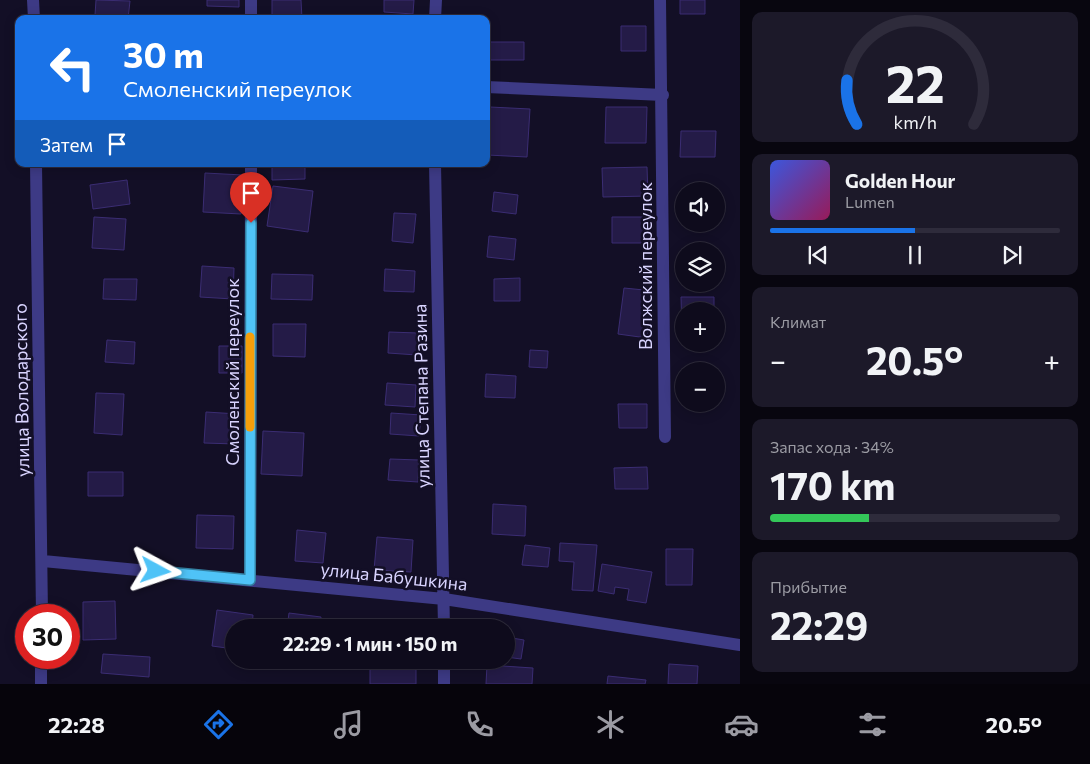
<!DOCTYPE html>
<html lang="ru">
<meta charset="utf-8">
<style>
body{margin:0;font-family:Commissioner,sans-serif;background:#1c1929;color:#f1f3f6;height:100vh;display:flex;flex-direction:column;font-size:19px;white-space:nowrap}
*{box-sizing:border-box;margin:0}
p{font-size:16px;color:#9b9ba3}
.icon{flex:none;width:28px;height:28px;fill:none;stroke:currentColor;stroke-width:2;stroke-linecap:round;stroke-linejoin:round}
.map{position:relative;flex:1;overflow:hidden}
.details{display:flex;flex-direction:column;gap:12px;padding:12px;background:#08060f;width:350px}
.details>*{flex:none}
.hud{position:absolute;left:15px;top:15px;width:475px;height:152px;border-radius:10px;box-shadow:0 2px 12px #0003,0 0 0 1px #2e2b3b;background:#1a73e8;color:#fff;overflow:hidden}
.buttons{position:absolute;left:675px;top:182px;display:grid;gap:10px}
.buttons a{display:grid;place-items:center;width:50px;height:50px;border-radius:50%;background:#0e0b1c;box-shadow:0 2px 12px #0003,0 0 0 1px #2e2b3b;font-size:25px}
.speed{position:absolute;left:15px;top:604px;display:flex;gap:10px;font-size:25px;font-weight:700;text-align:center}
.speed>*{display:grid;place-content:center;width:65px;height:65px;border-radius:50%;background:#0e0b1c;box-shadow:0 2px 12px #0003,0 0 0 1px #2e2b3b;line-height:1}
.speed .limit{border:8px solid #d22;background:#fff;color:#111}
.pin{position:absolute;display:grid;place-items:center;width:42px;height:42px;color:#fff;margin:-51px -21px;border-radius:50% 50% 50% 0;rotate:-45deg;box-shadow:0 0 5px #0007}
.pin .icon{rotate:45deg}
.me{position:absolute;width:55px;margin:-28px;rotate:95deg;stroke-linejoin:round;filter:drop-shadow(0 0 4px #0008)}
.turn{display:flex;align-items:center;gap:18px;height:105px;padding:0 25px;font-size:22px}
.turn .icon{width:65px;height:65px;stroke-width:2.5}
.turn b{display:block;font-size:35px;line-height:42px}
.then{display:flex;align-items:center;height:48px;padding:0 25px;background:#0003;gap:10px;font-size:19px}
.big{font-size:38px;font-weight:700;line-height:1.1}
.details .tile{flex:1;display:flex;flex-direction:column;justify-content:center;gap:8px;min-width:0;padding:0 18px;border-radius:10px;background:#1c1929}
.details .dial{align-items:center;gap:0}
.dial svg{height:130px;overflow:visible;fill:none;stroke:#2e2b3b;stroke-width:7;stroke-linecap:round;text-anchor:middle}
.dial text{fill:#f1f3f6;stroke:none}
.song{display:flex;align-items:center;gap:15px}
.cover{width:60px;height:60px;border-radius:8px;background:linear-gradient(135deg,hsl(230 70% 55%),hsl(330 70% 35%))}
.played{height:5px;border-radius:2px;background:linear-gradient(90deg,#1a73e8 50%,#2e2b3b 50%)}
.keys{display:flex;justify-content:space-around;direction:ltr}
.heat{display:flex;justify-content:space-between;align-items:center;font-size:28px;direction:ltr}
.charge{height:8px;border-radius:4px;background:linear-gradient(90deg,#34c759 34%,#2e2b3b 0)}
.trip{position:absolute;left:225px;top:619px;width:290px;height:50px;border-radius:25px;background:#0e0b1c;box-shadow:0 2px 12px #0003,0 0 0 1px #2e2b3b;font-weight:700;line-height:50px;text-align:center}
.menu{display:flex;height:80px;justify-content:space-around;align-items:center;background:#06040b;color:#9b9ba3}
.menu .icon{width:35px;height:35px}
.menu .active{color:#1a73e8}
.menu b{font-size:22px;color:#f1f3f6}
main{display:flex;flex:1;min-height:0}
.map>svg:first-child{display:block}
.building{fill:#241b47;stroke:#3b2d73}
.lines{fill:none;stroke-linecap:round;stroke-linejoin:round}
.minor{stroke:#3d3a85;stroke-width:12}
.route-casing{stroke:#337fa1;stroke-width:12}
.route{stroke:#4fc3f7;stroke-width:9}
.slow{stroke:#f59e0b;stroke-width:9}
.labels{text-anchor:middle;stroke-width:5;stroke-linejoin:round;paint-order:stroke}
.street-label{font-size:18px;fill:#d9d4ff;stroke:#130f26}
</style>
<main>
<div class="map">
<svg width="740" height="684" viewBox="0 0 740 684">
<rect width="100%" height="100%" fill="#130f26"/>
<!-- building -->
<path class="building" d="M96 0 130 1 128 19 95 15Z
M207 0H239V7L207 6Z
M272 0H301L302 19H272Z
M384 0H414L413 14 384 12Z
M680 0H705V14H680Z
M621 26H646V51H621Z
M487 42H524V60H487Z
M490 107 530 109 527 157 487 155Z
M606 107H647L646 143H605Z
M681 131H716L715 157H680Z
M89 164H144L89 167Z
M272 164H305V179L272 180Z
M387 164H417V166Z
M647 167 648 196 603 197 602 168Z
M205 173 243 175 241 214 203 212Z
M127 180 130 204 93 209 90 185Z
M273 186 313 191 308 232 267 226Z
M494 192 518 195 516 214 492 211Z
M680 195H684V219H680Z
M394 213 416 214 413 243 392 241Z
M94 217 126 219 124 250 92 248Z
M612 217H646V243H612Z
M489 236 516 239 514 260 487 257Z
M202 266 234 268 233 299 200 297Z
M385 269 415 271 414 292 384 291Z
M272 274 313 275 312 300 271 299Z
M520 278V301H494V279Z
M104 279H137L136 300 103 299Z
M624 288 644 290 642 308 650 310 647 338 618 334Z
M681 297H714V311H684V330H682Z
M273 324H306L305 357 273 356Z
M389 332 418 333 417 355 388 353Z
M107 340 135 342 134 364 105 362Z
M219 346H242V373H219Z
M530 350 548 351 547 368 529 367Z
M486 374 516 376 515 398 485 397Z
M387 383 416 385 415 407 385 405Z
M96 393 124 394 122 435 94 433Z
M618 404H647V428H619Z
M206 412 238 414 236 444 204 443Z
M391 413 421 415 419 436 390 434Z
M263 431 304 433 302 476 261 474Z
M390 459 419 460 418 482 388 480Z
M647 467 648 489H615L614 468Z
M88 472H123V496H88Z
M493 504 526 506 525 536 492 534Z
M197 515 234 516 233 549 196 548Z
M297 530 326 533 323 563 295 561Z
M377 537 413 540 411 572 374 570Z
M560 543 597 545 593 591 572 590 574 562 559 561Z
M525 545 550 548 548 567 522 565Z
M666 549H693L692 585H666Z
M602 564 652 572 646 603 627 600 629 589 615 587 614 594 598 591Z
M115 601 116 639 83 640V602Z
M217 610 253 615 252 628H234V649L212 646Z
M289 613 321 617 320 628H287Z
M506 637 524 640 521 659 506 657Z
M103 654 150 657 149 677 101 673Z
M370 660H416V684H370Z
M669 664 698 666 697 684H668Z
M487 665 533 668 532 684H486Z
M608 676 646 680 645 684H607Z"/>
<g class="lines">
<!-- minor -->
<path class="minor" d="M33 0 34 19
M660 0 665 437
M251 19V0
M435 19 436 0
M486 87 663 95
M36 164 42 615
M435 164 444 628
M43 561 444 599 740 645
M250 580 251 164
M444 660V684
M41 684V658"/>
</g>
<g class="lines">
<!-- route casing -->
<g class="route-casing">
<path id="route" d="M156 571 250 580 251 223"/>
</g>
<!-- route -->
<use href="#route" class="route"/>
<!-- slow -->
<path class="slow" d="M250 427V337"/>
</g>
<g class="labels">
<!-- street labels -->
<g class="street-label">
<text transform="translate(646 266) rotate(-90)" y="6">Волжский переулок</text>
<text transform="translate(233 372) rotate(-90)" y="6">Смоленский переулок</text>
<text transform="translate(22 390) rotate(-91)" y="6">улица Володарского</text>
<text transform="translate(422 396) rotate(-91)" y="6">улица Степана Разина</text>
<text transform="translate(394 577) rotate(6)" y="6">улица Бабушкина</text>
</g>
</g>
</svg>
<div class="buttons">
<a><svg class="icon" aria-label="sound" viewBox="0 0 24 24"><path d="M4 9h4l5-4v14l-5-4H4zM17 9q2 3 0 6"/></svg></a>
<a><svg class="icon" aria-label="layers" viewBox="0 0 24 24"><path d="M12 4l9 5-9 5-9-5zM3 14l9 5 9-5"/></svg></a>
<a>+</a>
<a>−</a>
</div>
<div class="speed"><div class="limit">30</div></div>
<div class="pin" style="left:251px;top:223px;background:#d93025"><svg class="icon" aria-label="arrive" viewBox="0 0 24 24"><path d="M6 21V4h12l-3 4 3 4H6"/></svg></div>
<svg class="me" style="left:156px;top:571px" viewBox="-20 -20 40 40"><path d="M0-17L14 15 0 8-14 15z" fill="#4fc3f7" stroke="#fff" stroke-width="4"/></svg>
<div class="trip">22:29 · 1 мин · 150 m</div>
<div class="hud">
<div class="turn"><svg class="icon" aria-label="left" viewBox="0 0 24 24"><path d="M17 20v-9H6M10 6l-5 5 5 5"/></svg><div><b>30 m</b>Смоленский переулок</div></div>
<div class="then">Затем<svg class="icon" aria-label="arrive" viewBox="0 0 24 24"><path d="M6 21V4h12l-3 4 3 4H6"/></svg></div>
</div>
</div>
<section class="details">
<div class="tile dial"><svg viewBox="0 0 100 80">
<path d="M14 69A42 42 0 1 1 86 69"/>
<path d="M14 69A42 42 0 0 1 8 42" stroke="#1a73e8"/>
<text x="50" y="56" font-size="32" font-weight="700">22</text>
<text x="50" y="72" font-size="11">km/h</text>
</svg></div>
<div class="tile">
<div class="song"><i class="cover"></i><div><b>Golden Hour</b><p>Lumen</p></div></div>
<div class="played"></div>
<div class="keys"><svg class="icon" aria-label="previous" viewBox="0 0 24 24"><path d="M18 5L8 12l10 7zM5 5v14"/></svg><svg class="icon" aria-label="pause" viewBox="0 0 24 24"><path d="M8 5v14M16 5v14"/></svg><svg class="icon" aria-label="next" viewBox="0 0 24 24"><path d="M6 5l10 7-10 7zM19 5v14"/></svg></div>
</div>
<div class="tile"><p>Климат</p>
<div class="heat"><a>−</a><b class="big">20.5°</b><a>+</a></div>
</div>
<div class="tile"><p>Запас хода · 34%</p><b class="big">170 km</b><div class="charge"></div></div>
<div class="tile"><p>Прибытие</p><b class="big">22:29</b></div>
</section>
</main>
<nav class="menu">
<b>22:28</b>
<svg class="icon active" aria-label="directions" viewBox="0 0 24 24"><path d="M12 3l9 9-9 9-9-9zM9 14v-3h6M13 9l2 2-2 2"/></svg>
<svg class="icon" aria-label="music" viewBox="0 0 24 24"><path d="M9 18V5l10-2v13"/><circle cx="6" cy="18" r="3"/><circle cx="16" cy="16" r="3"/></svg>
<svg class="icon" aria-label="phone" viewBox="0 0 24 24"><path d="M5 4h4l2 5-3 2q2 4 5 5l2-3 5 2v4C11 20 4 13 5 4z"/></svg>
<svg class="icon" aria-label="climate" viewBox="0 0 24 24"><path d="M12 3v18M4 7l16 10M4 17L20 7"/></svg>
<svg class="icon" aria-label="car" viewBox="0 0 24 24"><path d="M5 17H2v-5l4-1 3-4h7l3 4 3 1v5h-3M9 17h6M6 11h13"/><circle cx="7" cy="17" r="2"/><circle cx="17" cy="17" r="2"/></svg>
<svg class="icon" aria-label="filters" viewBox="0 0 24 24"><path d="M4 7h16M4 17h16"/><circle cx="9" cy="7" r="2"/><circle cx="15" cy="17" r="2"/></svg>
<b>20.5°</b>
</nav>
